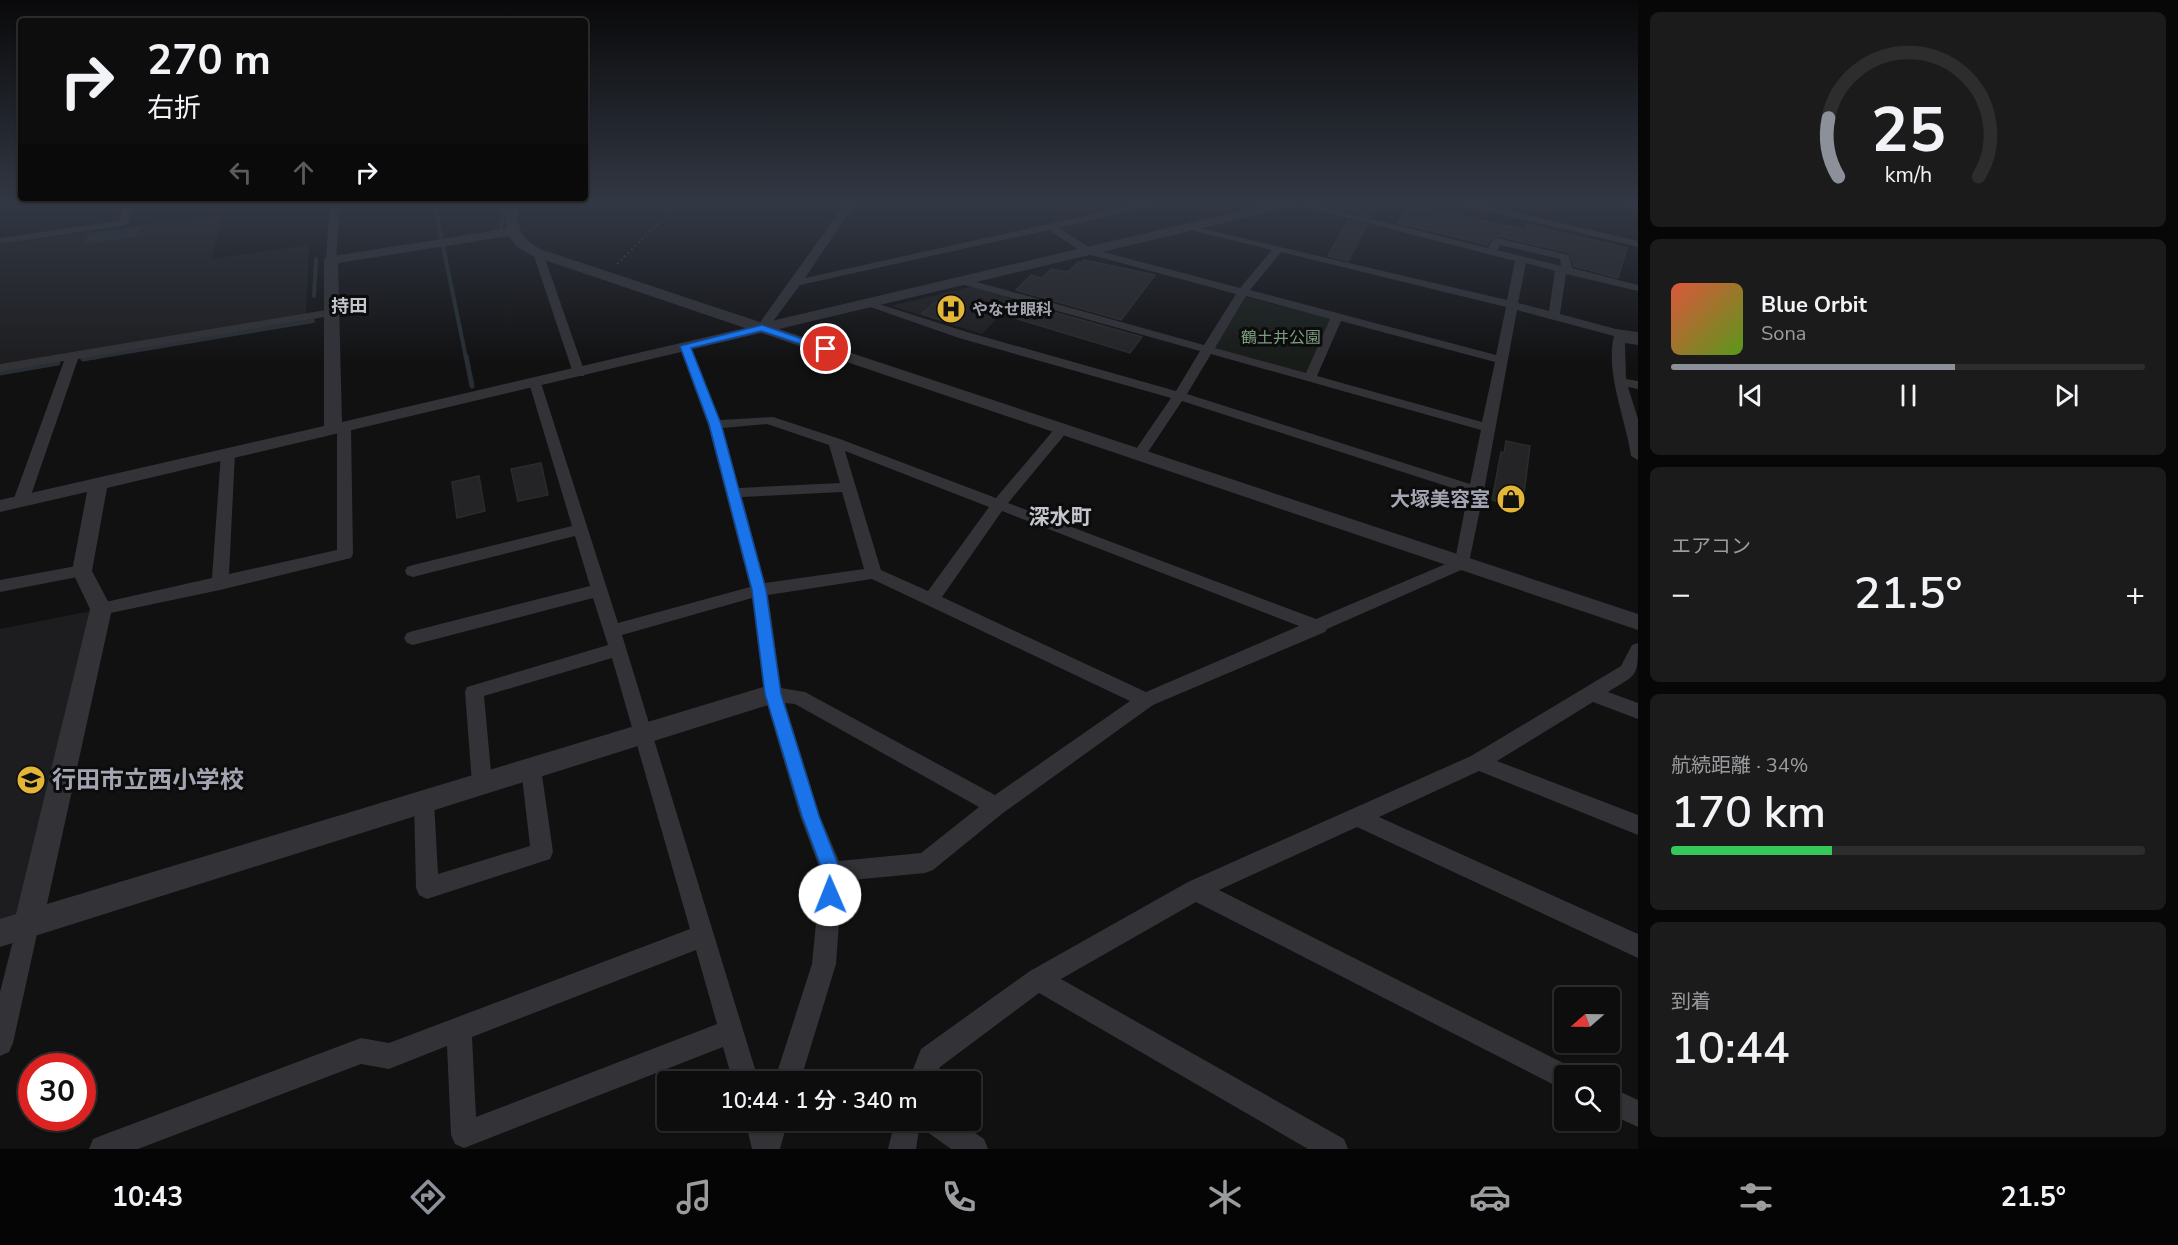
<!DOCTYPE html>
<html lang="ja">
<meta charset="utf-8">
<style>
body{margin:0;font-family:"Nunito Sans","Noto Sans JP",sans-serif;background:#1b1b1c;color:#f1f3f6;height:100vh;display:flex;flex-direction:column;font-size:22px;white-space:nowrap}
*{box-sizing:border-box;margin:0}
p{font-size:20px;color:#9a9c9e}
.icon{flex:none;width:33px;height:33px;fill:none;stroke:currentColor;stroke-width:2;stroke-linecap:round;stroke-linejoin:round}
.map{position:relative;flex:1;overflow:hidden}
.drawer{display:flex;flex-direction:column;gap:12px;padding:12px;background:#070708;width:540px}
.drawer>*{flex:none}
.guide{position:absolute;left:18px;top:18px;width:570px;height:183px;border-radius:6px;box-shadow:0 2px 4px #0004,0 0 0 2px #2d2d2e;background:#0d0d0e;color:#f1f3f6;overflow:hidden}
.needle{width:39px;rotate:250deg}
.fabs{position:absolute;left:1554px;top:987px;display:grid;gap:12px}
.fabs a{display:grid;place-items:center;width:66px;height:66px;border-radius:6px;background:#0d0d0e;box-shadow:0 2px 4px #0004,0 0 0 2px #2d2d2e;font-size:30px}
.speed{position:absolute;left:18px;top:1053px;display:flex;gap:12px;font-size:30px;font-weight:700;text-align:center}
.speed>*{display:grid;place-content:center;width:78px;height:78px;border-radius:50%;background:#0d0d0e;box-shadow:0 2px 4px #0004,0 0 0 2px #2d2d2e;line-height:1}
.speed .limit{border:9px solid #d22;background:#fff;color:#111}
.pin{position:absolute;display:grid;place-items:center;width:51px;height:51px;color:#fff;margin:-26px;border:3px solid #fff;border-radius:50%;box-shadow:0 2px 6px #0007}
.me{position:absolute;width:66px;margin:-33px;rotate:359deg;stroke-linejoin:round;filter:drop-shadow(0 0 4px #0008)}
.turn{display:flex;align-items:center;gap:21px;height:126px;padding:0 30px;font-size:27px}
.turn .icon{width:78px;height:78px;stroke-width:2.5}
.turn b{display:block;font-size:42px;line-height:51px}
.lanes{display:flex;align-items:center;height:57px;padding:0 30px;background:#0003;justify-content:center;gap:30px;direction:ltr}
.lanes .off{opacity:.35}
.big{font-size:45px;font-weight:600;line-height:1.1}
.drawer .widget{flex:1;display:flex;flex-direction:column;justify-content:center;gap:9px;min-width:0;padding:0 21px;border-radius:9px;background:#1b1b1c}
.drawer .dial{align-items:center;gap:0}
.dial svg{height:156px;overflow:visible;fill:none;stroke:#2d2d2e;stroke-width:7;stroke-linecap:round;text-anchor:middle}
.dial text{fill:#f1f3f6;stroke:none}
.song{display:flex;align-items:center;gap:18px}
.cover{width:72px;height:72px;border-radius:9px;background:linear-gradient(135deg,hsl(10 70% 55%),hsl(90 70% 35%))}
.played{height:6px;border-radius:3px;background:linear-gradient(90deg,#8c9099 60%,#2d2d2e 60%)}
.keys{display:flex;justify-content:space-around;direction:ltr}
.heat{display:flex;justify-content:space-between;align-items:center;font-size:33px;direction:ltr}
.charge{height:9px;border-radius:4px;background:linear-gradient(90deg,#34c759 34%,#2d2d2e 0)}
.trip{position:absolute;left:657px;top:1071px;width:324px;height:60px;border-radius:6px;background:#0d0d0e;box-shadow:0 2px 4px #0004,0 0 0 2px #2d2d2e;font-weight:600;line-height:60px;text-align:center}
.tabs{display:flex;height:96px;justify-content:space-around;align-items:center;background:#050506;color:#9a9c9e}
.tabs .icon{width:42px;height:42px}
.tabs .active{color:#8c9099}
.tabs b{font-size:27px;color:#f1f3f6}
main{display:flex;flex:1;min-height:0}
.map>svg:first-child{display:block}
.built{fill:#1d1d1f}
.green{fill:#171c18}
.water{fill:#282e34}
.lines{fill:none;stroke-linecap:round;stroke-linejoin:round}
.stream-far1{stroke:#282e34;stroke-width:4}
.stream{stroke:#282e34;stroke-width:5}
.building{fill:#242426;stroke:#2b2b2e;stroke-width:1.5}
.path{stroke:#38393e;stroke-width:2;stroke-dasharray:2 3;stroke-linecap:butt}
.minor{fill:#323237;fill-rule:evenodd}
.tertiary{fill:#323237;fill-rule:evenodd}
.route{fill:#1a73e8;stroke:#114b97;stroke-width:1.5}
.labels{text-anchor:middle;stroke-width:6;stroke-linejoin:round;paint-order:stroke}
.far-poi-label{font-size:16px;font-weight:bold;fill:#a3a6b2;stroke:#0c0c0d;text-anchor:start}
.far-park-label{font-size:16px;fill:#7b9c7f;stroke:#0c0c0d}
.far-neighbourhood-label{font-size:18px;font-weight:bold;fill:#c4c6ce;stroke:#0c0c0d}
.poi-label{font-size:20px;font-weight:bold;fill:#a3a6b2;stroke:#0c0c0d;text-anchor:end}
.neighbourhood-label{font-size:21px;font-weight:bold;fill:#c4c6ce;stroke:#0c0c0d}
.near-poi-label{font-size:24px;font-weight:bold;fill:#a3a6b2;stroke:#0c0c0d;text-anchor:start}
</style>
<main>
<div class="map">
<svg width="1638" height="1149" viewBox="0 0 1638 1149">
<rect width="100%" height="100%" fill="#111112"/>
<!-- built -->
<path class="built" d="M224 214 211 259 309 245 306 315 0 367V244Z
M974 286 1009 296 997 308 1004 311 982 334 891 306Z
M101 609 28 925 0 933V629Z"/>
<!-- green -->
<path class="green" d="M1246 297 1331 319 1306 375 1214 349Z"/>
<!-- water -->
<path class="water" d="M140 227 136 237 84 244 89 234Z"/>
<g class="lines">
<!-- stream-far1 -->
<path class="stream-far1" d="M434 202 466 358
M495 232 501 231 504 202
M314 296 316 259
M91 358 313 321"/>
<!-- stream -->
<path class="stream" d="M466 356 472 386
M83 359 100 356
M0 373 58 363"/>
</g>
<!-- building -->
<path class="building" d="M1358 202H1379L1371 217 1353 212Z
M1408 202H1428L1425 207 1525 230 1527 224 1534 226 1627 248 1618 278 1574 266 1570 253 1498 236 1491 238 1487 245 1398 223Z
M1348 220 1367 225 1348 261 1328 256Z
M1084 260 1155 275 1121 320 1016 290 1031 275 1042 278 1051 269 1068 272 1078 262 1081 263Z
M1007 299 1142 337 1130 353 1005 315 1009 312 998 309Z
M935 302 957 308 943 321 922 314Z
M1506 441 1530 446 1522 509 1492 500 1501 452 1504 453Z
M541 463 548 495 518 501 511 469Z
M479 476 485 511 457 518 452 482Z"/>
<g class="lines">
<!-- path -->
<path class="path" d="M617 264 680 202"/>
<!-- minor -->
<path class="minor" d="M126 202H166L133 209 127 225 0 244V238L119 221Z
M330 202H340L336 260 331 263 326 260Z
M846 202H856L805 278 1148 202H1167L1059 228 1092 249 1240 288 1272 250 1186 229V225L1507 300 1515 261 1286 202H1304L1488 248 1493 239 1497 238 1569 255 1572 268 1638 285V291L1566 274 1560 314 1616 329 1638 332V345L1625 343 1626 379 1638 381V389L1628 387 1638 419V460L1631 456C1626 419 1605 373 1614 336L1517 310 1484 491 1468 567 1327 629 1325 632 1153 705 1003 813 933 870 925 873 842 881 836 964 800 1082H774L812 964 821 872 800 816 764 694 752 598 622 635 759 1082H733L723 1047 464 1148 455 1144 451 1135 447 1046 389 1069 361 1064 138 1149H89L93 1139 103 1135 361 1038 389 1043 690 929 612 658 484 696 492 783 489 789 482 792 475 789 472 783 465 692 467 687 608 645 593 598 413 645 407 643 404 638 407 633 413 631 590 586 575 536 413 577 407 575 405 571 407 567 413 565 572 526 529 383 530 380H540L541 383 618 623 750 587 708 425 679 346 685 342 691 346 720 420 773 417 840 439 996 498 1057 426H1067L1069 429 1067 432 1008 503 1316 619 1455 560 1468 493 1182 401 1144 458H1134L1132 455 1171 398 959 338 859 303 861 301H869L967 332 1176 391 1200 351 958 283 956 281 962 278 966 279 1204 345 1236 294 1084 253 1049 230 800 285 766 331H758L756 328ZM1500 245 1560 259 1561 266 1497 250ZM1281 252 1506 307 1496 355 1250 290ZM1526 263 1555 271 1549 311 1518 303ZM1246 296 1330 319 1306 373 1215 348ZM1341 321 1495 362 1482 422 1317 376ZM1211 354 1481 430 1470 484 1187 394ZM767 424 829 445 840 483 739 488 723 428ZM845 451 989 507 928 591 881 570ZM842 492 864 569 765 583 742 497ZM1002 511 1299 626 1146 692 942 597ZM872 579 1130 701 995 795 805 692 781 688 768 595ZM785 703 795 704 979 807 921 853 839 861 820 816ZM696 950 717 1024 476 1117 472 1037Z
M1451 202H1470L1638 241V247Z
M1610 202 1638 204V210L1612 204Z
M538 250 543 253 585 373 584 376H574L533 253Z
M332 309 336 311V315L78 359 29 501 21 506 13 501 64 361 0 372V364Z
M344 423 351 427 353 554 351 558 220 590 101 615 95 613 92 609 95 605 101 603 212 578 221 453 223 450 228 449 235 453 229 574 337 550V427Z
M82 565 88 567 90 571 88 575 0 592V580Z
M1638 643C1638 678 1637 674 1608 692L1638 703V719L1593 702 1497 761 1638 815V835L1479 771 1379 817 1638 934V958L1357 827 1219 890 1573 1068 1576 1076H1564V1090L1196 902 1061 979 1344 1139 1348 1149H1308L1039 993 940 1067 934 1082H908L921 1049 1030 971 1188 882 1471 756 1621 666 1632 645Z
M531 759 538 762 541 768 553 852 550 859 427 899 419 895 416 888 414 801 417 795 424 792 431 795 434 801 438 874 530 846 521 768 524 762Z
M28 914 36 917 39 925 13 1043 9 1052 0 1056V992L17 925 20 917Z
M1610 1087 1638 1100V1127L1610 1114Z
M745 1120H788L780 1149H752Z
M895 1120H956L984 1139 988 1149H951L923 1129 920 1124 916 1149H888Z"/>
<!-- tertiary -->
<path class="tertiary" d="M505 202H517C518 228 518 238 543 250L763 323 1278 202H1301L1295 206 779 329 1638 614V630L761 333 107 488 92 571 112 609 47 904 773 684 781 687 785 694 781 701 0 947V919L16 914 90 609 72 571 87 492 0 512V500L324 426V260L326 257 506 229ZM509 236 517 247 533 256 745 328 342 422 338 263Z"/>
</g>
<!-- sky -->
<linearGradient id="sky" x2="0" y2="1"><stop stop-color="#09090a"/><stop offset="0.56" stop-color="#323844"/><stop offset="1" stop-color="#323844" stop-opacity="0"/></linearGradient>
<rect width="1638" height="363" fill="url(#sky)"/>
<!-- route -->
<path class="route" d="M762 325 831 349 822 351 761 331 691 348 721 424 766 590 781 694 819 816 841 872 837 901 830 904 824 901 821 895 823 872 802 816 765 694 752 590 709 424 680 346Z"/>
<!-- icons -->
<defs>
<g id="hospital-disc" transform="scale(1.5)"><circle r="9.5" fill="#e3b638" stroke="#0c0c0d"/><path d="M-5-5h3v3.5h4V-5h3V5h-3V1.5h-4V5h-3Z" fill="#111"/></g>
<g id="shop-disc" transform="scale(1.5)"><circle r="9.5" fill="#e3b638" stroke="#0c0c0d"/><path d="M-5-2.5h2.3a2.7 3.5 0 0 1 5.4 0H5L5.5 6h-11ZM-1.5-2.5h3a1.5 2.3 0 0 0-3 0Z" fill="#111"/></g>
<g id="school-disc" transform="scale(1.5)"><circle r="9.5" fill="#e3b638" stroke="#0c0c0d"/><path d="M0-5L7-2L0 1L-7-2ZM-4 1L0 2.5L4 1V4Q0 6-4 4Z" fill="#111"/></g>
</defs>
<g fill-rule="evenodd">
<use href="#hospital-disc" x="951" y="309"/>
<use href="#shop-disc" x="1511" y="499"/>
<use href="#school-disc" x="31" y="780"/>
</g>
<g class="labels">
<!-- far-poi labels -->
<g class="far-poi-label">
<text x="972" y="315">やなせ眼科</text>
</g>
<!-- far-park labels -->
<g class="far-park-label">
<text x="1281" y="343">鶴土井公園</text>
</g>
<!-- far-neighbourhood labels -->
<g class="far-neighbourhood-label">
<text x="349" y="312">持田</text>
</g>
<!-- poi labels -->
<g class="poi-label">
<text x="1490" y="506">大塚美容室</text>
</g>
<!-- neighbourhood labels -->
<g class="neighbourhood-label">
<text x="1060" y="524">深水町</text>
</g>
<!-- near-poi labels -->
<g class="near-poi-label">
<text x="52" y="788">行田市立西小学校</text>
</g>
</g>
</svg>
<div class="fabs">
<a><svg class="needle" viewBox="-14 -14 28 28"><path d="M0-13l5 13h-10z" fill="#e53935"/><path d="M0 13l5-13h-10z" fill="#9a9c9e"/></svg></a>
<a><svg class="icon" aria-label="search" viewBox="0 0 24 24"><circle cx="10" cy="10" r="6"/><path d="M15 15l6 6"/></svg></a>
</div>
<div class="speed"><div class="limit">30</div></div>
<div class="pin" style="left:826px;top:349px;background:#d93025"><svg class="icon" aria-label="arrive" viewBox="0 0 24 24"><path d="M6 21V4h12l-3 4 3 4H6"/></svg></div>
<svg class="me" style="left:830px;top:895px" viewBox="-20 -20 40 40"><circle r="19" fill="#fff"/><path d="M0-13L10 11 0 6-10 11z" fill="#1a73e8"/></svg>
<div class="trip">10:44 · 1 分 · 340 m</div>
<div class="guide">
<div class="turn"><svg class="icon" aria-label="right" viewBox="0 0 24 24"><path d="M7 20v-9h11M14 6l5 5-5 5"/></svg><div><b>270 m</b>右折</div></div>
<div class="lanes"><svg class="icon off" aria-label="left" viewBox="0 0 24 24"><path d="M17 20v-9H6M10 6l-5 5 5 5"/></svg><svg class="icon off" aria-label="ahead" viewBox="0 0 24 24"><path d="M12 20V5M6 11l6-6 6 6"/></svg><svg class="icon" aria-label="right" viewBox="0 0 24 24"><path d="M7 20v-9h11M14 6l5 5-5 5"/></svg></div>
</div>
</div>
<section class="drawer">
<div class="widget dial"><svg viewBox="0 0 100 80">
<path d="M14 69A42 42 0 1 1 86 69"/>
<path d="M14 69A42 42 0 0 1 9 39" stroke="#8c9099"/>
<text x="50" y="56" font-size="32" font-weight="700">25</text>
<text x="50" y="72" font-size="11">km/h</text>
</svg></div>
<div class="widget">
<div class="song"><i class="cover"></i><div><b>Blue Orbit</b><p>Sona</p></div></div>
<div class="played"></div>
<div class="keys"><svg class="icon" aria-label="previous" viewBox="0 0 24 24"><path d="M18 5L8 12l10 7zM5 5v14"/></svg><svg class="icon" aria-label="pause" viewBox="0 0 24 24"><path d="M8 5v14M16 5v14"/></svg><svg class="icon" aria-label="next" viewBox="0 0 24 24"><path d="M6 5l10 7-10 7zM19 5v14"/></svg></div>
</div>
<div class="widget"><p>エアコン</p>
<div class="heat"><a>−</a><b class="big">21.5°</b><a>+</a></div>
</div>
<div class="widget"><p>航続距離 · 34%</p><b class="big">170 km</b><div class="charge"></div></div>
<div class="widget"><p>到着</p><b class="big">10:44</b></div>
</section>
</main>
<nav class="tabs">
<b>10:43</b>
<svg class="icon active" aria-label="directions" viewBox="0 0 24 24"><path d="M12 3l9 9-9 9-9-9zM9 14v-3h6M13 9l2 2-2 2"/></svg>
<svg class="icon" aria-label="music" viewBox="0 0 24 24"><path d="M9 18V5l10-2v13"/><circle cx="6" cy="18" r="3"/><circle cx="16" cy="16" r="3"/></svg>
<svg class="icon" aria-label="phone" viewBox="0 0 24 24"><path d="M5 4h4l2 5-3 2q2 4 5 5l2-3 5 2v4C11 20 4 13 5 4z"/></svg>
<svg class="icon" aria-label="climate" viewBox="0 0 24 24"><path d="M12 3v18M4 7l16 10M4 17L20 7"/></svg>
<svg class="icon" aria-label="car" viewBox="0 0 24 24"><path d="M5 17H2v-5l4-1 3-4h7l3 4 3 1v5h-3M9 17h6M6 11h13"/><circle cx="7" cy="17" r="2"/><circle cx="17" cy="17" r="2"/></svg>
<svg class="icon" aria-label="filters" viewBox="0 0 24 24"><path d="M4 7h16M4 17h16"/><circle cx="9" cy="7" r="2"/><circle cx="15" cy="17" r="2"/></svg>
<b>21.5°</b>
</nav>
